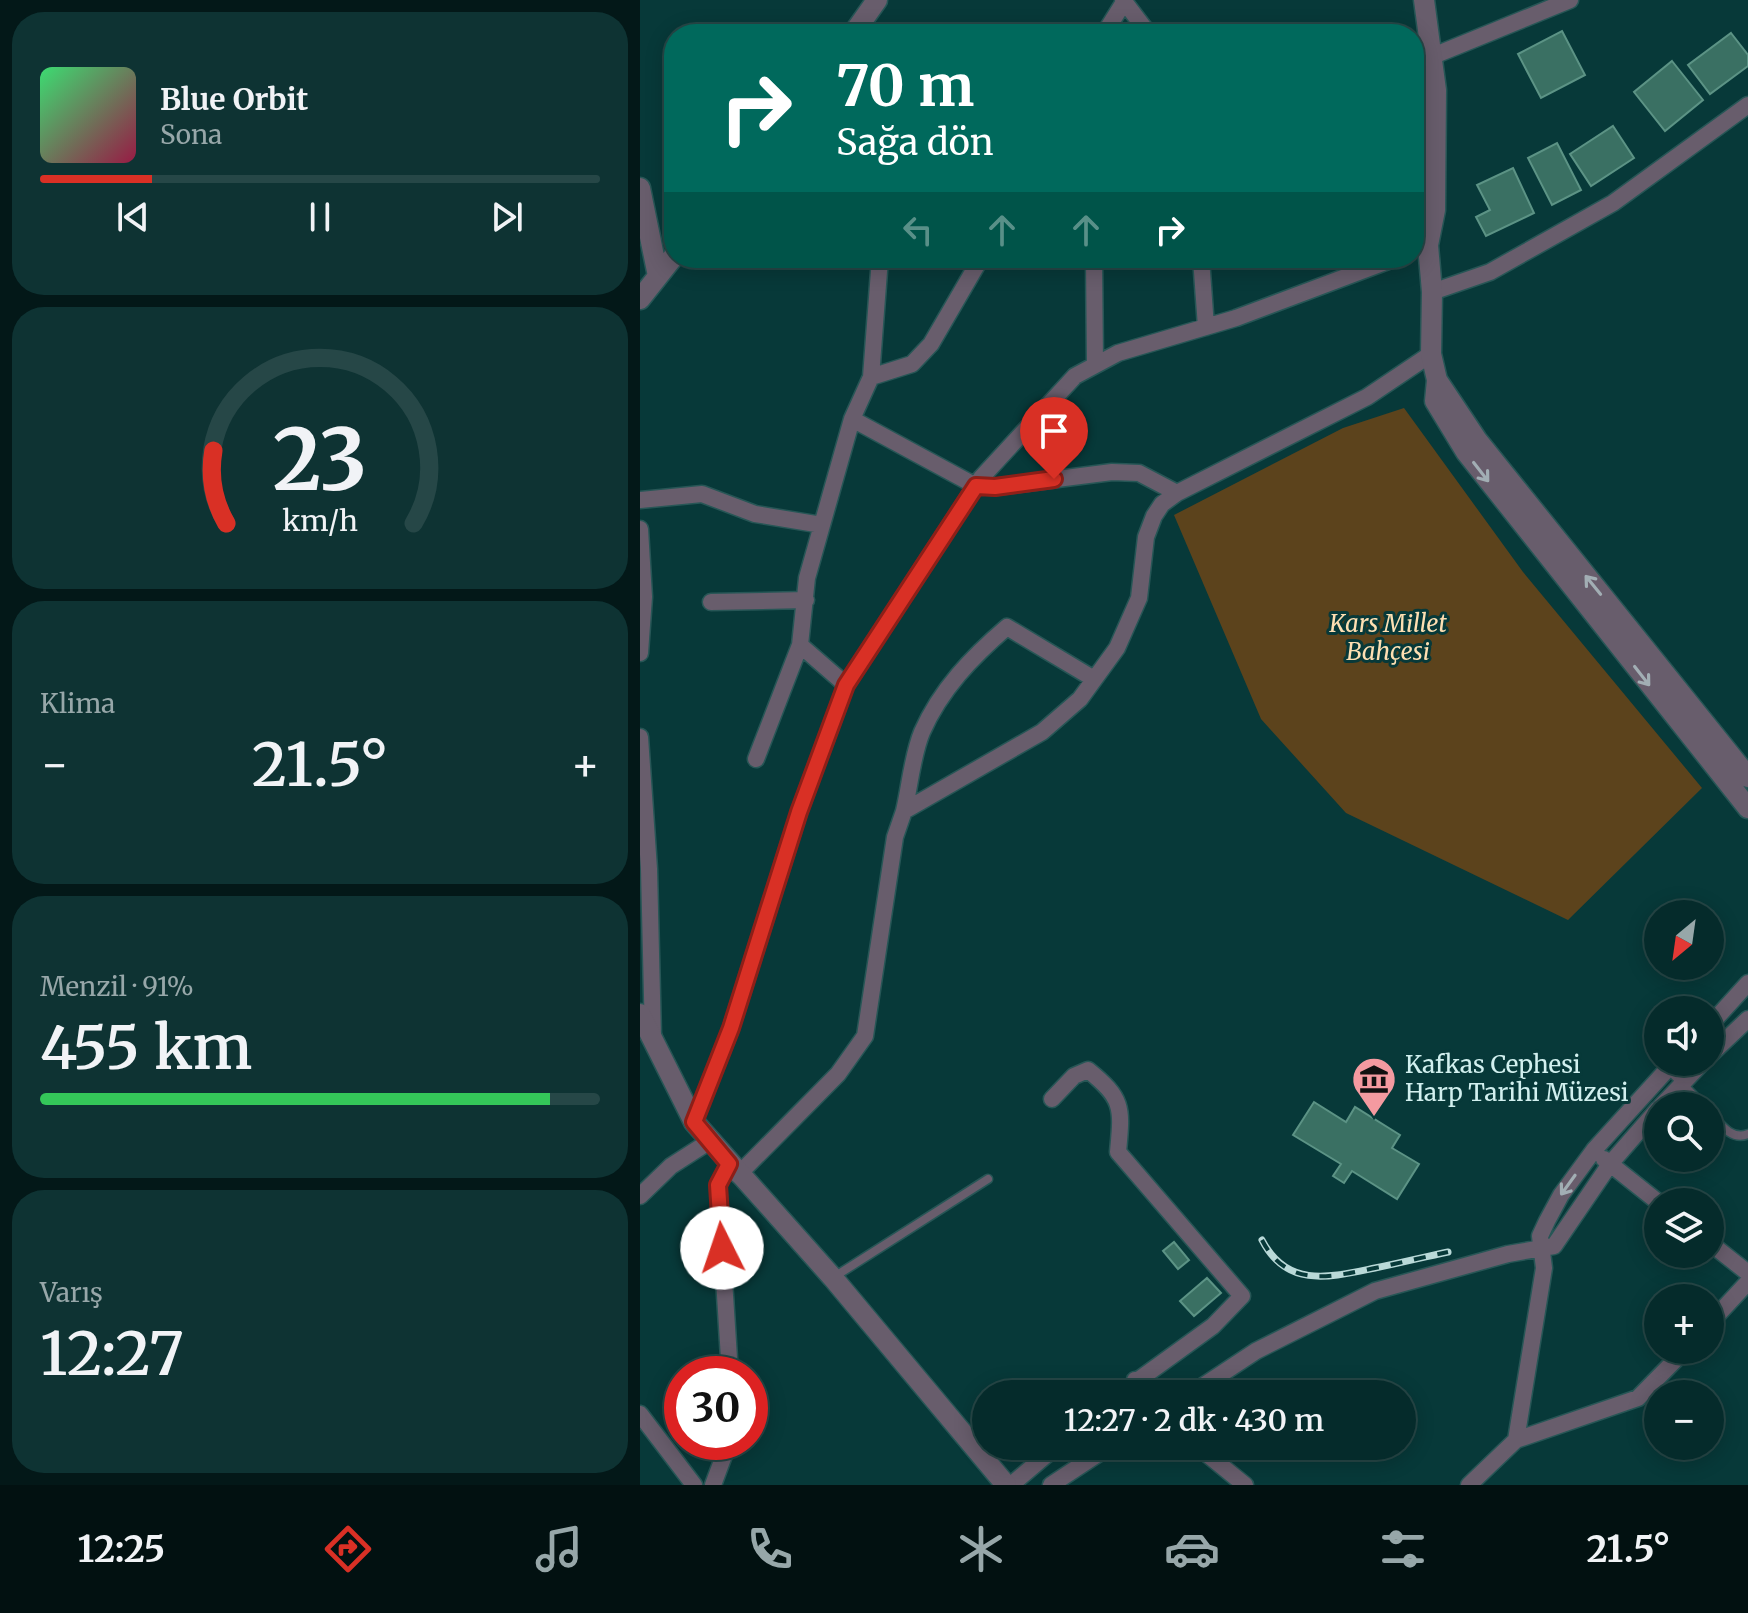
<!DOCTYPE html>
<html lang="tr">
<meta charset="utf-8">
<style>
body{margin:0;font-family:Merriweather,serif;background:#0e3333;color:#f1f3f6;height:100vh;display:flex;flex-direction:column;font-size:30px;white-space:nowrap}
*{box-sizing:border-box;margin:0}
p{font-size:26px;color:#97a7a9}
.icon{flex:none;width:44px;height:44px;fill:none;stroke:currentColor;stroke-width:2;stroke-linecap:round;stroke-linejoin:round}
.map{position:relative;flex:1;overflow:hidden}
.panel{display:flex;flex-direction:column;gap:12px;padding:12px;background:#031818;width:640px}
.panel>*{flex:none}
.hud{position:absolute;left:24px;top:24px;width:760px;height:244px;border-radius:32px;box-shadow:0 4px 20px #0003,0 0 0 2px #264747;background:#00695c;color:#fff;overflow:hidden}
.needle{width:52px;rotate:209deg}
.tools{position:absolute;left:1004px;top:900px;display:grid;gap:16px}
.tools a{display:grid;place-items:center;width:80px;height:80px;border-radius:50%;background:#052b2b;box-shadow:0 4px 20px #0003,0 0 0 2px #264747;font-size:40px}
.speed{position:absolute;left:24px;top:1356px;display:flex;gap:16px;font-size:40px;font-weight:700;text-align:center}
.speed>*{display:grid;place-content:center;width:104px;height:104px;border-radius:50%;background:#052b2b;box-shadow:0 4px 20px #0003,0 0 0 2px #264747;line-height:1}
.speed .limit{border:12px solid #d22;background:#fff;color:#111}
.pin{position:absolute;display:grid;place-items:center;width:68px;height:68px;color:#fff;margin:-82px -34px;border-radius:50% 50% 50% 0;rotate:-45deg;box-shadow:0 0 8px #0007}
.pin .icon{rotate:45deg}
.me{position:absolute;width:88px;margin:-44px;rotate:356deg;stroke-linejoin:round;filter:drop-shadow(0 0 6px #0008)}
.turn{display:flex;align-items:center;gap:28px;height:168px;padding:0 40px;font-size:36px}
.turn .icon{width:104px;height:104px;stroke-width:2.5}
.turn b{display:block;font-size:56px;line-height:68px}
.lanes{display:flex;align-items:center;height:76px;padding:0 40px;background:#0003;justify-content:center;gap:40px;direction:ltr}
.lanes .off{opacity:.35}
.big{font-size:60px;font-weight:600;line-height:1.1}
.panel .card{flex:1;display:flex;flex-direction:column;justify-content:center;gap:12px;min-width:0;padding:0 28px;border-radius:32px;background:#0e3333}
.panel .dial{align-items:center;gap:0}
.dial svg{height:208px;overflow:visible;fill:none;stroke:#264747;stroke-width:7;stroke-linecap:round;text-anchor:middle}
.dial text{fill:#f1f3f6;stroke:none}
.song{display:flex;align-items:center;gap:24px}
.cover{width:96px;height:96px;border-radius:12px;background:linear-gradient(135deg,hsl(140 70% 55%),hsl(340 70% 35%))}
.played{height:8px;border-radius:4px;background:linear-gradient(90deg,#d93025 20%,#264747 20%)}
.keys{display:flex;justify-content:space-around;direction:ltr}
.heat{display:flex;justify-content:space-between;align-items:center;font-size:44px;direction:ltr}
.charge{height:12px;border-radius:6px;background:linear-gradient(90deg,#34c759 91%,#264747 0)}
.trip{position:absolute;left:332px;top:1380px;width:444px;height:80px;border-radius:40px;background:#052b2b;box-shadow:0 4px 20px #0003,0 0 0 2px #264747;font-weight:600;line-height:80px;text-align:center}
.tabs{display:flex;height:128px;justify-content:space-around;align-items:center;background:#021111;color:#97a7a9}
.tabs .icon{width:56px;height:56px}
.tabs .active{color:#d93025}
.tabs b{font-size:36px;color:#f1f3f6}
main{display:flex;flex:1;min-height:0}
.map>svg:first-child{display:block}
.green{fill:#5c431c}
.building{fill:#3a7063;stroke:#5c9385;stroke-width:2}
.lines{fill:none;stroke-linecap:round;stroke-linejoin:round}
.service-casing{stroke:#275656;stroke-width:11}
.minor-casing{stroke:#275656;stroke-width:19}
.tertiary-casing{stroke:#275656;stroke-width:23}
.service{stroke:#685d6c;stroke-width:8}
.minor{stroke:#685d6c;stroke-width:16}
.tertiary{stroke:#685d6c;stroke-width:20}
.rail-casing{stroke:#b9d9d8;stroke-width:7}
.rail{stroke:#073939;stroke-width:4;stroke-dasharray:12;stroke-linecap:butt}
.oneway{stroke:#a2aeb4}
.route-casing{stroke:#8d1f18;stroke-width:20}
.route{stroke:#d93025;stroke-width:14}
.labels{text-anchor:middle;stroke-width:6;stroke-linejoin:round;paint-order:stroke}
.park-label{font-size:24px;font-style:italic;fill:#fedfb2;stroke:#073939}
.poi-label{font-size:24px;fill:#d2f0ef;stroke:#073939;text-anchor:start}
</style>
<main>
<section class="panel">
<div class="card">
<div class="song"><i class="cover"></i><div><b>Blue Orbit</b><p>Sona</p></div></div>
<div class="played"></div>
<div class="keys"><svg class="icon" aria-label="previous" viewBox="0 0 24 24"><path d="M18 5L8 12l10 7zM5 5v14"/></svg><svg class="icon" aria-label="pause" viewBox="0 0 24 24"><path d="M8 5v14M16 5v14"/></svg><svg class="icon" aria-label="next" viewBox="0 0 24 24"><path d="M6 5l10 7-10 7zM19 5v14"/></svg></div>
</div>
<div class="card dial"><svg viewBox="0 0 100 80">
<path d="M14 69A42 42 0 1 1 86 69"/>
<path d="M14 69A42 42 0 0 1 9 41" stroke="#d93025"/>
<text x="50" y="56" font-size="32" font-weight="700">23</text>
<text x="50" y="72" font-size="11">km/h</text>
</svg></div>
<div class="card"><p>Klima</p>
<div class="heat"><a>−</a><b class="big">21.5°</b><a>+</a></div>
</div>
<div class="card"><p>Menzil · 91%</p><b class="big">455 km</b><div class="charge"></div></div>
<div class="card"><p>Varış</p><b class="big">12:27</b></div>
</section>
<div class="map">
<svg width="1108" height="1485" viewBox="0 0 1108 1485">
<rect width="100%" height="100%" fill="#073939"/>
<!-- green -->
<path class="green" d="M764 408 883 572 1062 788 928 920 706 813 621 719 534 515 703 428Z"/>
<!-- building -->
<path class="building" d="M922 31 945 75 901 98 878 54Z
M1091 33 1108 55V66L1070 94 1048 65Z
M1032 61 1063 100 1025 131 994 92Z
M973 126 994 158 951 186 930 154Z
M917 143 941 190 912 205 888 158Z
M873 168 894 213 846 236 836 217 850 210 837 185Z
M674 1102 706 1122 715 1107 760 1135 752 1148 779 1164 757 1199 712 1171 704 1183 693 1176 701 1164 653 1135Z
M534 1242 549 1260 538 1269 523 1251Z
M567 1278 581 1293 554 1316 540 1301Z"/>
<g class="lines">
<!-- service casing -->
<g class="service-casing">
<path id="service" d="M1028 1069 1064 1106
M1070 1113C1080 1124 1092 1141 1108 1134
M194 1277 348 1179"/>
</g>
<!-- minor casing -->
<g class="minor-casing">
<path id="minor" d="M483 0 509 34
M464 34 484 2
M793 56 930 0
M454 258 455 365
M561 258 566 327
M792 292 850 272 973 203 1108 105
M231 377 272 364 291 344 341 258
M212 419 336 486 355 487 472 472 499 473 537 493
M0 500 62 494 115 514 182 525
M0 529 4 597 0 653
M71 602 166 600
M160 645 206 685
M0 737 9 869 13 1037
M116 759 160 645 167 578 212 419 231 377 240 258
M264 811C270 786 272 756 282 732 301 689 332 657 367 627L454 679
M1070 1025 1108 983
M1070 1055 1108 1019
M412 1099 434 1076 448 1070C484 1099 482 1108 478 1152L602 1296 573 1326 479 1394
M1021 1106 1063 1062
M54 1122 91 1028 159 812 206 685 341 478 435 376 478 353 596 318 756 258
M964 1159 1018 1202
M89 1164 78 1185 90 1374
M98 1175 198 1074 225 1036 255 837 264 811 402 732 440 699 477 648 499 598 506 537 514 516 522 504 537 493 727 397 791 354
M0 1196 31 1166 70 1141
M1070 1243 1108 1273
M1070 1323 1108 1282
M495 1380 504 1394
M551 1394 616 1351 735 1291 868 1254 914 1246 970 1164 1018 1109
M0 1414 54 1485
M876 1440 998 1398 1045 1350
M557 1446 605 1485
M73 1485 89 1442
M371 1485 417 1446
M411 1485 470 1446
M829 1485 876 1440 904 1268 900 1236 907 1221 921 1195 954 1150 1034 1062"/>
</g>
<!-- tertiary casing -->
<g class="tertiary-casing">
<path id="tertiary" d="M784 0 796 90 795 210 788 245 792 292 791 354 797 380 795 401 826 452 1108 808
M213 34 237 0
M0 188 18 276
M0 299 34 256
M797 380 837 440 1108 777
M0 1014 54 1122 193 1278 366 1485"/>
</g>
<!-- service -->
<use href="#service" class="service"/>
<!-- minor -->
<use href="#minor" class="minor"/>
<!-- tertiary -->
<use href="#tertiary" class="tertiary"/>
<!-- rail casing -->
<g class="rail-casing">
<path id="rail" d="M622 1240C647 1289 691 1277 735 1268 760 1263 784 1257 808 1252"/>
</g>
<!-- rail -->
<use href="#rail" class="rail"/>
</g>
<!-- one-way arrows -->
<defs><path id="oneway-shaft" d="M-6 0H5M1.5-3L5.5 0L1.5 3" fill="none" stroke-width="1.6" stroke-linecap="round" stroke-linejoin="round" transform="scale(2)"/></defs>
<g class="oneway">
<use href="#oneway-shaft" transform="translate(841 472) rotate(52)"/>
<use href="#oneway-shaft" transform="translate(953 585) rotate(-129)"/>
<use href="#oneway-shaft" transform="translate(1002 676) rotate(52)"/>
<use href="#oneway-shaft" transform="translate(928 1185) rotate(126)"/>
</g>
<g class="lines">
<!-- route casing -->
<g class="route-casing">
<path id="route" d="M82 1248 78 1185 89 1164 54 1122 91 1028 159 812 206 685 336 486 355 487 414 479"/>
</g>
<!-- route -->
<use href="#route" class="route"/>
</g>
<!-- icons -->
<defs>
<g id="museum-pin" transform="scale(2.3)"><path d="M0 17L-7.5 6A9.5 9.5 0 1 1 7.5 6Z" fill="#f49aa0" stroke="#073939"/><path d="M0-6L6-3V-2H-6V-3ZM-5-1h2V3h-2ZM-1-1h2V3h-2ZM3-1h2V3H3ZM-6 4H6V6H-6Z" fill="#111"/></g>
</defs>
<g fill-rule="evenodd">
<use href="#museum-pin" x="734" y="1079"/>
</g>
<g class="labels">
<!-- park labels -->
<g class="park-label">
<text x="748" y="632">Kars Millet<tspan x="748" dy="28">Bahçesi</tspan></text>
</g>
<!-- poi labels -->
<g class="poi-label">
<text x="765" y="1073">Kafkas Cephesi<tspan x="765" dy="28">Harp Tarihi Müzesi</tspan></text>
</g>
</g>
</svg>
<div class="tools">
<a><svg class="needle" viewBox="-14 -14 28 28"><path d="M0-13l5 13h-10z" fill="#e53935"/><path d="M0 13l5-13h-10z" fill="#97a7a9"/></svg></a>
<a><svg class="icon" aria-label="sound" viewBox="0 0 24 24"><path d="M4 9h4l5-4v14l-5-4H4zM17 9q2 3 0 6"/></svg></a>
<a><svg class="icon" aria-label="search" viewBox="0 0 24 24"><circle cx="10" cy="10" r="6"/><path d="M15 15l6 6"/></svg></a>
<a><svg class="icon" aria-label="layers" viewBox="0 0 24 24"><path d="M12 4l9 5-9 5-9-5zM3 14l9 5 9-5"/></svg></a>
<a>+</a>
<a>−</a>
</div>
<div class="speed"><div class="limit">30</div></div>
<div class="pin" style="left:414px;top:479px;background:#d93025"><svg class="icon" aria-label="arrive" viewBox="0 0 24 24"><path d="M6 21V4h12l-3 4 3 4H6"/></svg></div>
<svg class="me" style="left:82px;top:1248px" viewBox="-20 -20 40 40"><circle r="19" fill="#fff"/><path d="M0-13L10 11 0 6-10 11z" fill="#d93025"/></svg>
<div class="trip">12:27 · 2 dk · 430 m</div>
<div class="hud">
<div class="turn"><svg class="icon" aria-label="right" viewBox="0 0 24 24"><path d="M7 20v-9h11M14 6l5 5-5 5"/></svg><div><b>70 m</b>Sağa dön</div></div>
<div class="lanes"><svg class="icon off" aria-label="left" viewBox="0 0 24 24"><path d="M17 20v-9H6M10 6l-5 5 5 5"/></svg><svg class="icon off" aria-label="ahead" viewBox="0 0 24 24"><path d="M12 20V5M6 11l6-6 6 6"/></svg><svg class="icon off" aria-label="ahead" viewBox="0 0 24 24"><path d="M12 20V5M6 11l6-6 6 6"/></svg><svg class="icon" aria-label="right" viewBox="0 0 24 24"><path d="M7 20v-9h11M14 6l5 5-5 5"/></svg></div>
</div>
</div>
</main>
<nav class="tabs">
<b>12:25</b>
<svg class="icon active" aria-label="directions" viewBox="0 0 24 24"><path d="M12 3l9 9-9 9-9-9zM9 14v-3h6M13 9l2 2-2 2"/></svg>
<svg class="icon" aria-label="music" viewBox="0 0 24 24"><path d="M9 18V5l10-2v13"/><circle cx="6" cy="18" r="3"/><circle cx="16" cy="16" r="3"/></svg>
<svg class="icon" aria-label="phone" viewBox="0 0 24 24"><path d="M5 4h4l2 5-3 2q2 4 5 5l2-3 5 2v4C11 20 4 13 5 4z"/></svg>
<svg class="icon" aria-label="climate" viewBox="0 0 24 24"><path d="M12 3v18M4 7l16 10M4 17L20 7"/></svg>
<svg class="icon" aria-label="car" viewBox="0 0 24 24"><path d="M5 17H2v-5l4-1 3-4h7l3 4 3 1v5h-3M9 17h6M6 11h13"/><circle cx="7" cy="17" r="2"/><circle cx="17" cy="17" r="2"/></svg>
<svg class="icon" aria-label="filters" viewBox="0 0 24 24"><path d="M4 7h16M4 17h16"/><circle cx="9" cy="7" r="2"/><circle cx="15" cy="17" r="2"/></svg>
<b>21.5°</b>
</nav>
